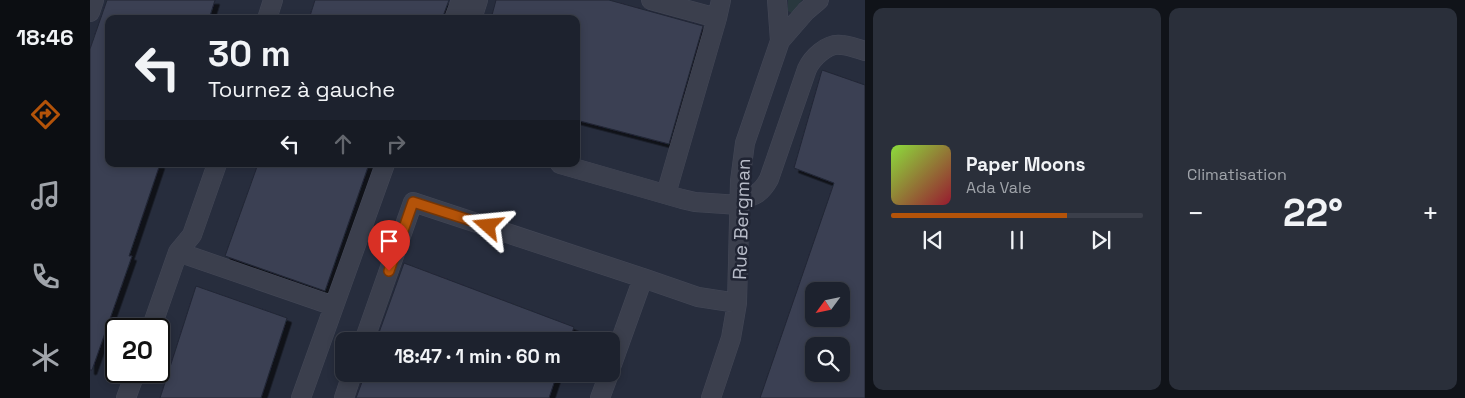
<!DOCTYPE html>
<html lang="fr">
<meta charset="utf-8">
<style>
body{margin:0;font-family:"Space Grotesk",sans-serif;background:#2a2f3a;color:#f1f3f6;height:100vh;display:flex;flex-direction:column;font-size:19px;white-space:nowrap}
*{box-sizing:border-box;margin:0}
p{font-size:16px;color:#a0a4aa}
.icon{flex:none;width:28px;height:28px;fill:none;stroke:currentColor;stroke-width:2;stroke-linecap:round;stroke-linejoin:round}
.map{position:relative;flex:1;overflow:hidden}
.side{display:flex;flex-direction:column;gap:8px;padding:8px;background:#101319;width:600px}
.side>*{flex:none}
.banner{position:absolute;left:15px;top:15px;width:475px;height:152px;border-radius:10px;box-shadow:0 2px 8px #0003,0 0 0 1px #3b3f4a;background:#1d222e;color:#f1f3f6;overflow:hidden}
.needle{width:32px;rotate:237deg}
.buttons{position:absolute;left:715px;top:282px;display:grid;gap:10px}
.buttons a{display:grid;place-items:center;width:45px;height:45px;border-radius:10px;background:#1d222e;box-shadow:0 2px 8px #0003,0 0 0 1px #3b3f4a;font-size:25px}
.speed{position:absolute;left:15px;top:318px;display:flex;gap:10px;font-size:25px;font-weight:700;text-align:center}
.speed>*{display:grid;place-content:center;width:65px;height:65px;border-radius:50%;background:#1d222e;box-shadow:0 2px 8px #0003,0 0 0 1px #3b3f4a;line-height:1}
.speed .limit{border:2px solid #111;border-radius:8px;background:#fff;color:#111}
.pin{position:absolute;display:grid;place-items:center;width:42px;height:42px;color:#fff;margin:-51px -21px;border-radius:50% 50% 50% 0;rotate:-45deg;box-shadow:0 0 5px #0007}
.pin .icon{rotate:45deg}
.me{position:absolute;width:55px;margin:-28px;rotate:288deg;stroke-linejoin:round;filter:drop-shadow(0 0 4px #0008)}
.turn{display:flex;align-items:center;gap:18px;height:105px;padding:0 20px;font-size:22px}
.turn .icon{width:65px;height:65px;stroke-width:2.5}
.turn b{display:block;font-size:35px;line-height:42px}
.lanes{display:flex;align-items:center;height:48px;padding:0 20px;background:#0003;justify-content:center;gap:25px;direction:ltr}
.lanes .off{opacity:.35}
.big{font-size:38px;font-weight:800;line-height:1.1}
.side .tile{flex:1;display:flex;flex-direction:column;justify-content:center;gap:8px;min-width:0;padding:0 18px;border-radius:10px;background:#2a2f3a}
.song{display:flex;align-items:center;gap:15px}
.cover{width:60px;height:60px;border-radius:8px;background:linear-gradient(135deg,hsl(90 70% 55%),hsl(350 70% 35%))}
.played{height:5px;border-radius:2px;background:linear-gradient(90deg,#b45309 70%,#3b3f4a 70%)}
.keys{display:flex;justify-content:space-around;direction:ltr}
.heat{display:flex;justify-content:space-between;align-items:center;font-size:28px;direction:ltr}
.side .tiles{flex:1;display:grid;gap:8px;grid-template-columns:repeat(2,1fr)}
.trip{position:absolute;left:245px;top:332px;width:285px;height:50px;border-radius:10px;background:#1d222e;box-shadow:0 2px 8px #0003,0 0 0 1px #3b3f4a;font-weight:800;line-height:50px;text-align:center}
main{display:flex;flex:1;min-height:0}
.menu{display:flex;flex-direction:column;width:90px;justify-content:space-around;align-items:center;background:#0c0e12;color:#a0a4aa}
.menu .icon{width:35px;height:35px}
.menu .current{color:#b45309}
.menu b{font-size:22px;color:#f1f3f6}
.map>svg:first-child{display:block}
.green{fill:#29383e}
.building{fill:#3a4053;stroke:#222635;fill-rule:evenodd;filter:url(#shadow)}
.lines{fill:none;stroke-linecap:round;stroke-linejoin:round}
.minor-casing{stroke:#444857;stroke-width:20}
.minor{stroke:#3b3f4d;stroke-width:19}
.route-casing{stroke:#753606;stroke-width:12}
.route{stroke:#b45309;stroke-width:9}
.labels{text-anchor:middle;stroke-width:5;stroke-linejoin:round;paint-order:stroke}
.street-label{font-size:19px;fill:#b7bbc8;stroke:#202433}
</style>
<main>
<nav class="menu">
<b>18:46</b>
<svg class="icon current" aria-label="directions" viewBox="0 0 24 24"><path d="M12 3l9 9-9 9-9-9zM9 14v-3h6M13 9l2 2-2 2"/></svg>
<svg class="icon" aria-label="music" viewBox="0 0 24 24"><path d="M9 18V5l10-2v13"/><circle cx="6" cy="18" r="3"/><circle cx="16" cy="16" r="3"/></svg>
<svg class="icon" aria-label="phone" viewBox="0 0 24 24"><path d="M5 4h4l2 5-3 2q2 4 5 5l2-3 5 2v4C11 20 4 13 5 4z"/></svg>
<svg class="icon" aria-label="climate" viewBox="0 0 24 24"><path d="M12 3v18M4 7l16 10M4 17L20 7"/></svg>
</nav>
<div class="map">
<svg width="775" height="398" viewBox="0 0 775 398">
<defs>
<filter id="shadow"><feDropShadow dx="4.5" dy="4.5" stdDeviation="0" flood-color="#0009"/></filter>
</defs>
<rect width="100%" height="100%" fill="#272d3d"/>
<!-- green -->
<path class="green" d="M698 0H712L702 13 698 11Z"/>
<!-- building -->
<path class="building" d="M17 0H125L119 19H19V164H70L39 256H42L2 370H0V49Z
M225 0H359L352 19H219Z
M406 0H519L613 26 579 144 486 120V19H401Z
M732 70 775 85V398H670L744 183 704 168ZM724 291H751V319H724ZM724 346H751V374H724Z
M168 164H279L235 291 135 256Z
M314 263 484 327 479 341H286Z
M106 286 197 318 171 398H70Z
M275 374H467L459 398H266Z"/>
<g class="lines">
<!-- minor casing -->
<g class="minor-casing">
<path id="minor" d="M561 0 627 18 631 0
M687 0 690 41
M0 12 4 0
M177 19 183 0
M364 19 371 0
M382 19 388 0
M470 164 592 199 605 202 649 205
M576 194 627 18
M649 199C665 197 672 192 679 179L717 69C722 58 737 43 751 45 759 45 767 49 775 51
M88 252 244 306
M61 329 88 252 102 235 127 164
M274 341 323 202 553 278
M521 367 553 278 608 297 647 303
M36 398 46 371
M211 398 295 164
M254 398 262 374
M510 398 519 374
M621 398 641 338 647 303 650 181 655 143 690 41 716 11 729 0"/>
</g>
<!-- minor -->
<use href="#minor" class="minor"/>
</g>
<g class="lines">
<!-- route casing -->
<g class="route-casing">
<path id="route" d="M299 271 323 202 398 226"/>
</g>
<!-- route -->
<use href="#route" class="route"/>
</g>
<g class="labels">
<!-- street labels -->
<g class="street-label">
<text transform="translate(651 219) rotate(-88)" y="7">Rue Bergman</text>
</g>
</g>
</svg>
<div class="buttons">
<a><svg class="needle" viewBox="-14 -14 28 28"><path d="M0-13l5 13h-10z" fill="#e53935"/><path d="M0 13l5-13h-10z" fill="#a0a4aa"/></svg></a>
<a><svg class="icon" aria-label="search" viewBox="0 0 24 24"><circle cx="10" cy="10" r="6"/><path d="M15 15l6 6"/></svg></a>
</div>
<div class="speed"><div class="limit">20</div></div>
<div class="pin" style="left:299px;top:271px;background:#d93025"><svg class="icon" aria-label="arrive" viewBox="0 0 24 24"><path d="M6 21V4h12l-3 4 3 4H6"/></svg></div>
<svg class="me" style="left:398px;top:226px" viewBox="-20 -20 40 40"><path d="M0-17L14 15 0 8-14 15z" fill="#b45309" stroke="#fff" stroke-width="4"/></svg>
<div class="trip">18:47 · 1 min · 60 m</div>
<div class="banner">
<div class="turn"><svg class="icon" aria-label="left" viewBox="0 0 24 24"><path d="M17 20v-9H6M10 6l-5 5 5 5"/></svg><div><b>30 m</b>Tournez à gauche</div></div>
<div class="lanes"><svg class="icon" aria-label="left" viewBox="0 0 24 24"><path d="M17 20v-9H6M10 6l-5 5 5 5"/></svg><svg class="icon off" aria-label="ahead" viewBox="0 0 24 24"><path d="M12 20V5M6 11l6-6 6 6"/></svg><svg class="icon off" aria-label="right" viewBox="0 0 24 24"><path d="M7 20v-9h11M14 6l5 5-5 5"/></svg></div>
</div>
</div>
<section class="side">
<div class="tiles">
<div class="tile">
<div class="song"><i class="cover"></i><div><b>Paper Moons</b><p>Ada Vale</p></div></div>
<div class="played"></div>
<div class="keys"><svg class="icon" aria-label="previous" viewBox="0 0 24 24"><path d="M18 5L8 12l10 7zM5 5v14"/></svg><svg class="icon" aria-label="pause" viewBox="0 0 24 24"><path d="M8 5v14M16 5v14"/></svg><svg class="icon" aria-label="next" viewBox="0 0 24 24"><path d="M6 5l10 7-10 7zM19 5v14"/></svg></div>
</div>
<div class="tile"><p>Climatisation</p>
<div class="heat"><a>−</a><b class="big">22°</b><a>+</a></div>
</div>
</div>
</section>
</main>
